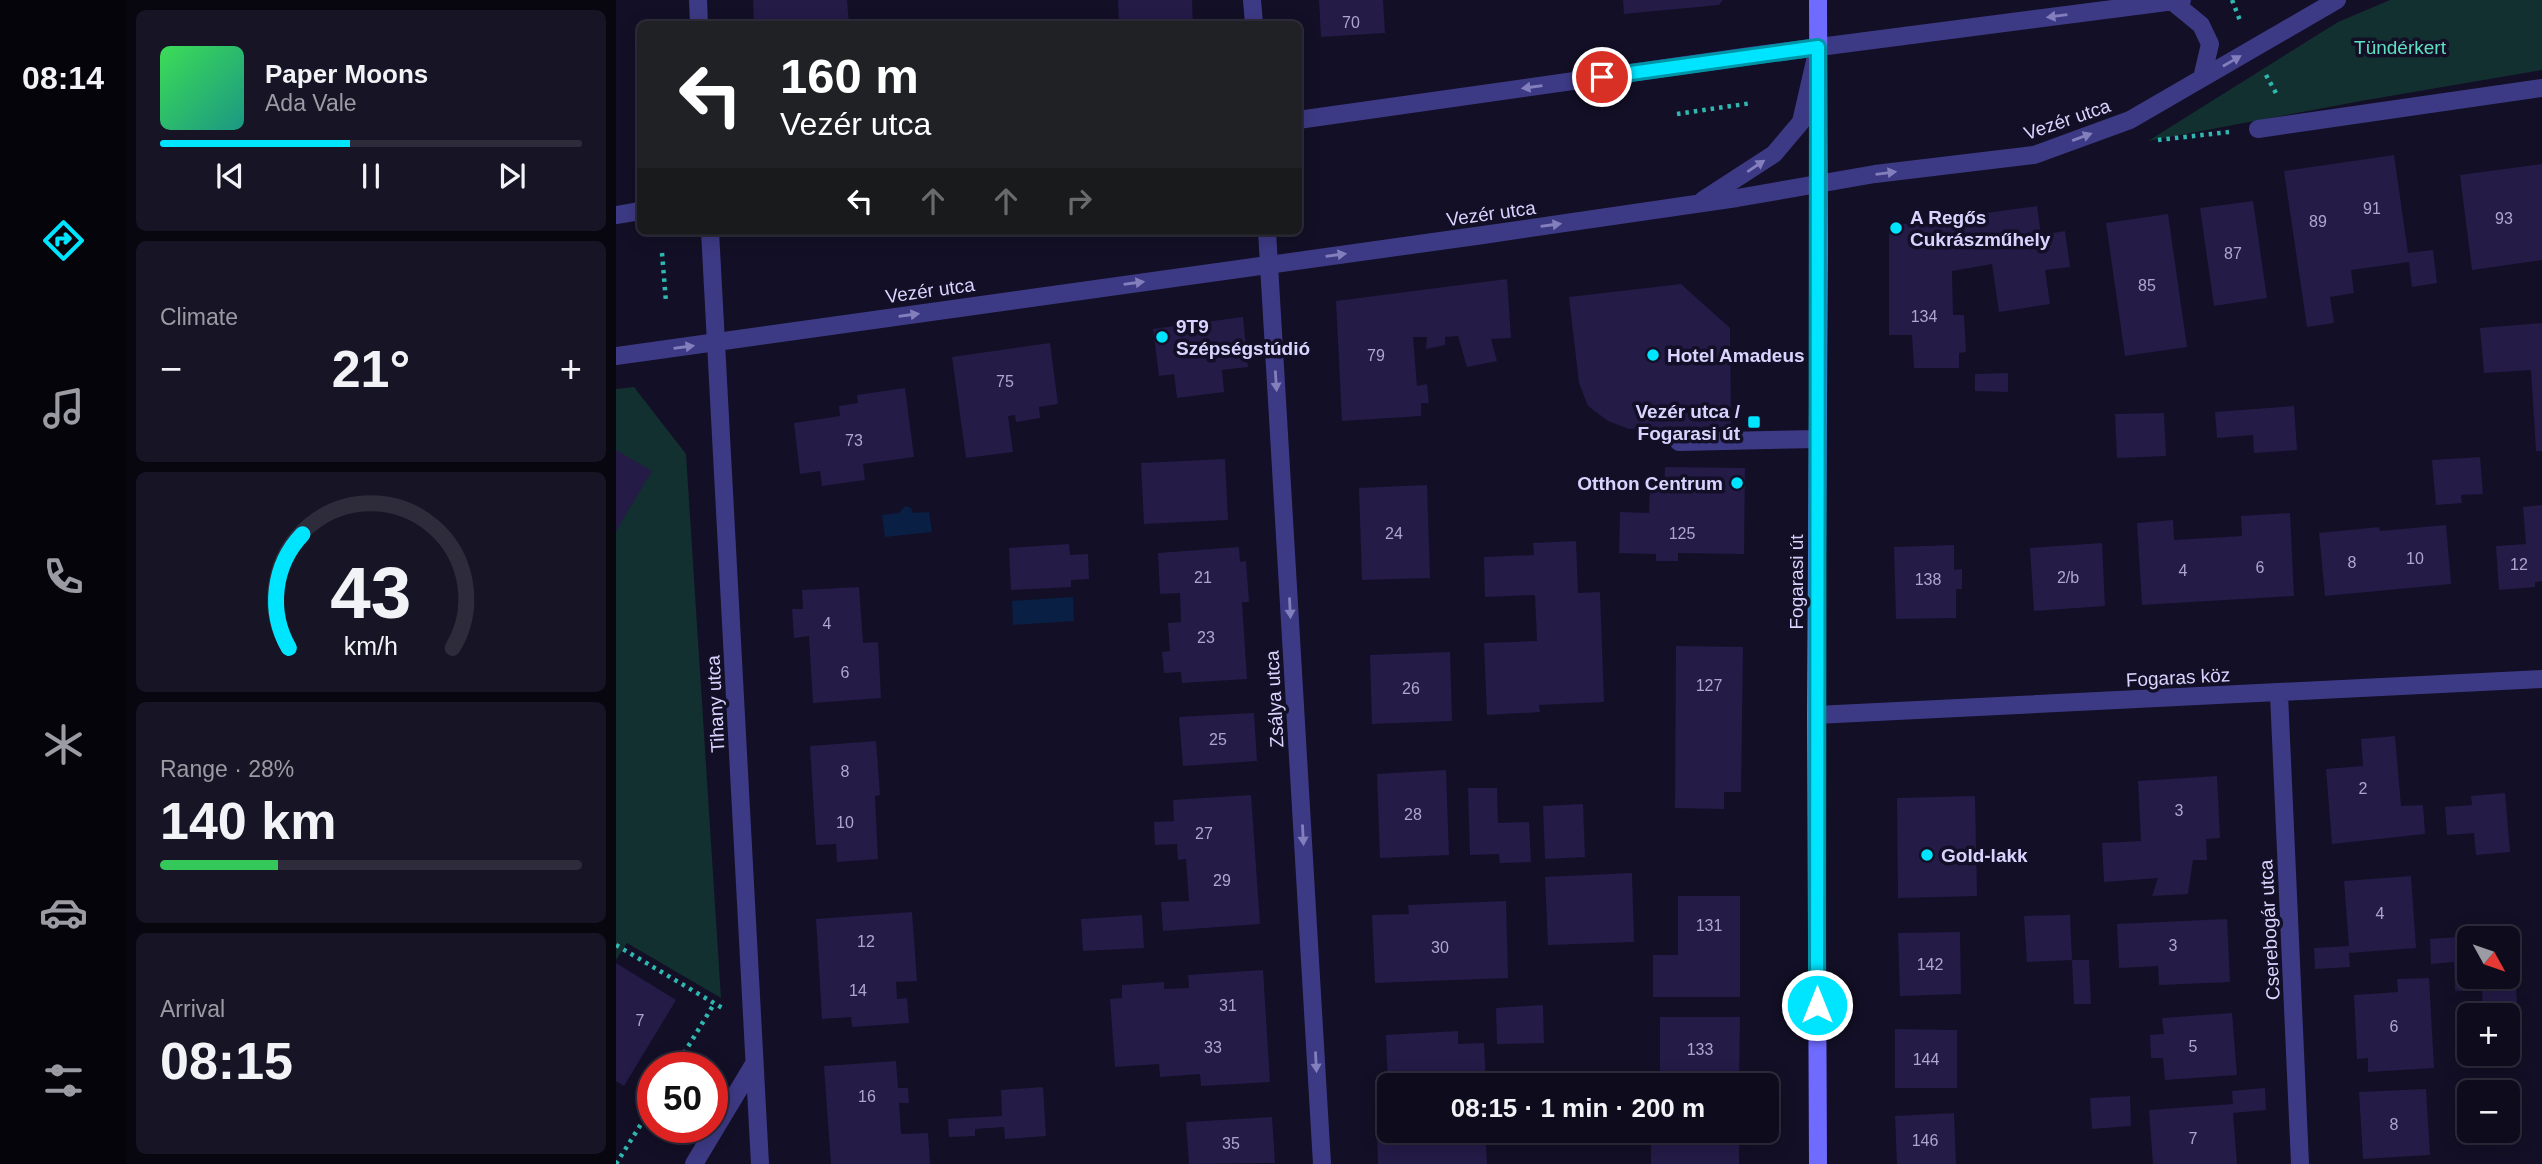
<!DOCTYPE html>
<meta charset="utf-8">
<style>
body{margin:0;font-family:Helvetica,sans-serif;background:#171425;color:#f1f3f6;height:100vh;display:flex;flex-direction:column;font-size:26px;white-space:nowrap}
*{box-sizing:border-box;margin:0}
p{font-size:23px;color:#9b9ba3}
.icon{flex:none;width:38px;height:38px;fill:none;stroke:currentColor;stroke-width:2;stroke-linecap:round;stroke-linejoin:round}
.map{position:relative;flex:1;overflow:hidden}
.sheet{display:flex;flex-direction:column;gap:10px;padding:10px;background:#08060f;width:490px}
.sheet>*{flex:none}
.guide{position:absolute;left:21px;top:21px;width:665px;height:214px;border-radius:10px;box-shadow:0 4px 18px #0003,0 0 0 2px #2e2b3b;background:#202124;color:#fff;overflow:hidden}
.needle{width:46px;rotate:130deg}
.tools{position:absolute;left:1841px;top:926px;display:grid;gap:14px}
.tools a{display:grid;place-items:center;width:63px;height:63px;border-radius:10px;background:#0e0b1c;box-shadow:0 4px 18px #0003,0 0 0 2px #2e2b3b;font-size:35px}
.speed{position:absolute;left:21px;top:1052px;display:flex;gap:14px;font-size:35px;font-weight:700;text-align:center}
.speed>*{display:grid;place-content:center;width:91px;height:91px;border-radius:50%;background:#0e0b1c;box-shadow:0 4px 18px #0003,0 0 0 2px #2e2b3b;line-height:1}
.speed .limit{border:10px solid #d22;background:#fff;color:#111}
.pin{position:absolute;display:grid;place-items:center;width:60px;height:60px;color:#fff;margin:-30px;border:4px solid #fff;border-radius:50%;box-shadow:0 2px 7px #0007}
.me{position:absolute;width:77px;margin:-38px;rotate:0deg;stroke-linejoin:round;filter:drop-shadow(0 0 5px #0008)}
.turn{display:flex;align-items:center;gap:24px;height:147px;padding:0 28px;font-size:32px}
.turn .icon{width:91px;height:91px;stroke-width:2.5}
.turn b{display:block;font-size:49px;line-height:60px}
.lanes{display:flex;align-items:center;height:66px;padding:0 28px;background:#0003;justify-content:center;gap:35px;direction:ltr}
.lanes .off{opacity:.35}
.big{font-size:52px;font-weight:700;line-height:1.1}
.sheet .widget{flex:1;display:flex;flex-direction:column;justify-content:center;gap:10px;min-width:0;padding:0 24px;border-radius:10px;background:#171425}
.sheet .dial{align-items:center;gap:0}
.dial svg{height:182px;overflow:visible;fill:none;stroke:#2e2b3b;stroke-width:7;stroke-linecap:round;text-anchor:middle}
.dial text{fill:#f1f3f6;stroke:none}
.song{display:flex;align-items:center;gap:21px}
.cover{width:84px;height:84px;border-radius:10px;background:linear-gradient(135deg,hsl(130 70% 55%),hsl(170 70% 35%))}
.played{height:7px;border-radius:4px;background:linear-gradient(90deg,#00e5ff 45%,#2e2b3b 45%)}
.keys{display:flex;justify-content:space-around;direction:ltr}
.heat{display:flex;justify-content:space-between;align-items:center;font-size:38px;direction:ltr}
.charge{height:10px;border-radius:5px;background:linear-gradient(90deg,#34c759 28%,#2e2b3b 0)}
.trip{position:absolute;left:761px;top:1073px;width:402px;height:70px;border-radius:10px;background:#0e0b1c;box-shadow:0 4px 18px #0003,0 0 0 2px #2e2b3b;font-weight:700;line-height:70px;text-align:center}
main{display:flex;flex:1;min-height:0}
.dock{display:flex;flex-direction:column;width:126px;justify-content:space-around;align-items:center;background:#06040b;color:#9b9ba3}
.dock .icon{width:49px;height:49px}
.dock .on{color:#00e5ff}
.dock b{font-size:32px;color:#f1f3f6}
.map>svg:first-child{display:block}
.green{fill:#12302f}
.water{fill:#0a1f44}
.building{fill:#241b47}
.lines{fill:none;stroke-linecap:round;stroke-linejoin:round}
.path{stroke:#2fb8b0;stroke-width:4.5;stroke-dasharray:3.5 5;stroke-linecap:butt}
.service{stroke:#3d3a85;stroke-width:18}
.minor{stroke:#3d3a85;stroke-width:18}
.tertiary{stroke:#3d3a85;stroke-width:18}
.secondary{stroke:#6f6bff;stroke-width:18}
.oneway{fill:#837fbc}
.route-casing{stroke:#0095a6;stroke-width:18}
.route{stroke:#00e5ff;stroke-width:12}
.poi-dot{fill:#00e5ff;stroke:#130f26;stroke-width:2.5}
.labels{text-anchor:middle;stroke-width:7;stroke-linejoin:round;paint-order:stroke}
.number-label{font-size:16px;fill:#aca6d1}
.park-label{font-size:19px;fill:#5fe0c0;stroke:#130f26}
.street-label{font-size:19px;fill:#d9d4ff;stroke:#130f26}
.poi-label{font-size:19px;font-weight:bold;fill:#d9d4ff;stroke:#130f26;text-anchor:start}
</style>
<main>
<nav class="dock">
<b>08:14</b>
<svg class="icon on" aria-label="directions" viewBox="0 0 24 24"><path d="M12 3l9 9-9 9-9-9zM9 14v-3h6M13 9l2 2-2 2"/></svg>
<svg class="icon" aria-label="music" viewBox="0 0 24 24"><path d="M9 18V5l10-2v13"/><circle cx="6" cy="18" r="3"/><circle cx="16" cy="16" r="3"/></svg>
<svg class="icon" aria-label="phone" viewBox="0 0 24 24"><path d="M5 4h4l2 5-3 2q2 4 5 5l2-3 5 2v4C11 20 4 13 5 4z"/></svg>
<svg class="icon" aria-label="climate" viewBox="0 0 24 24"><path d="M12 3v18M4 7l16 10M4 17L20 7"/></svg>
<svg class="icon" aria-label="car" viewBox="0 0 24 24"><path d="M5 17H2v-5l4-1 3-4h7l3 4 3 1v5h-3M9 17h6M6 11h13"/><circle cx="7" cy="17" r="2"/><circle cx="17" cy="17" r="2"/></svg>
<svg class="icon" aria-label="filters" viewBox="0 0 24 24"><path d="M4 7h16M4 17h16"/><circle cx="9" cy="7" r="2"/><circle cx="15" cy="17" r="2"/></svg>
</nav>
<section class="sheet">
<div class="widget">
<div class="song"><i class="cover"></i><div><b>Paper Moons</b><p>Ada Vale</p></div></div>
<div class="played"></div>
<div class="keys"><svg class="icon" aria-label="previous" viewBox="0 0 24 24"><path d="M18 5L8 12l10 7zM5 5v14"/></svg><svg class="icon" aria-label="pause" viewBox="0 0 24 24"><path d="M8 5v14M16 5v14"/></svg><svg class="icon" aria-label="next" viewBox="0 0 24 24"><path d="M6 5l10 7-10 7zM19 5v14"/></svg></div>
</div>
<div class="widget"><p>Climate</p>
<div class="heat"><a>−</a><b class="big">21°</b><a>+</a></div>
</div>
<div class="widget dial"><svg viewBox="0 0 100 80">
<path d="M14 69A42 42 0 1 1 86 69"/>
<path d="M14 69A42 42 0 0 1 20 19" stroke="#00e5ff"/>
<text x="50" y="56" font-size="32" font-weight="700">43</text>
<text x="50" y="72" font-size="11">km/h</text>
</svg></div>
<div class="widget"><p>Range · 28%</p><b class="big">140 km</b><div class="charge"></div></div>
<div class="widget"><p>Arrival</p><b class="big">08:15</b></div>
</section>
<div class="map">
<svg width="1926" height="1164" viewBox="0 0 1926 1164">
<rect width="100%" height="100%" fill="#130f26"/>
<!-- green -->
<path class="green" d="M1774 0H1926V70L1745 101 1532 141 1722 22Z
M18 387 70 454 105 998 11 943 0 960V389Z"/>
<!-- water -->
<path class="water" d="M289 506 295 508 297 513 313 512 316 532 269 537 266 515 283 513Z
M457 597 458 621 397 625 396 601Z"/>
<!-- building -->
<path class="building" d="M137 0H231L233 24H138Z
M502 0H576L577 24H503Z
M703 0H767L769 33 705 37Z
M1007 0H1107L1103 5 1008 14Z
M1778 155 1792 253 1817 250 1821 283 1796 287 1793 262 1735 270 1738 293 1714 297 1718 323 1691 327 1668 171Z
M1926 164V260L1856 270 1844 175Z
M1637 201 1651 298 1598 306 1584 208Z
M1421 206 1425 235 1449 231 1454 267 1429 270 1434 304 1383 312 1376 264 1336 271 1337 315H1348L1350 352 1343 353V368H1298L1296 335H1273V234L1280 225Z
M1552 214 1571 347 1509 356 1490 223Z
M891 279 895 338 875 339 881 361 851 367 842 336 829 337V345L810 349 811 337H797L801 386 811 384 813 403H805V416L726 421 720 301Z
M1065 284 1114 328 1115 427 1013 429 992 421 972 406 963 383 953 297Z
M627 317 632 367 606 370 608 392 561 398 558 374 543 376 537 329Z
M1926 323V451H1920L1915 370 1868 373 1864 328Z
M434 343 442 404 423 407 424 418 400 422 399 415 392 416 397 452 350 458 336 357Z
M1392 373V392L1359 391V374Z
M289 388 298 457 247 464 249 480 206 486 204 471 184 474 178 423 224 416 223 406 242 403 241 395Z
M1678 406 1681 450 1638 453 1637 435 1601 438 1599 412Z
M1548 413 1550 456 1501 458 1499 414Z
M0 450 36 471 0 531Z
M1864 457 1867 494 1845 495 1846 503 1820 505 1816 460Z
M609 459 612 520 528 524 525 463Z
M1049 467 1129 468 1128 554 1062 553V561H1040V554L1003 553 1004 512 1033 513 1034 487H1048Z
M811 485 814 578 746 580 743 488Z
M1926 505V581L1919 582V587L1883 590 1880 546 1910 544 1907 507Z
M1674 513 1678 596 1526 605 1521 523 1557 520 1558 540 1626 536 1625 516Z
M1830 525 1835 584 1709 596 1703 533 1763 527 1764 531Z
M960 541 962 593 984 592 988 702 923 705 924 712 871 715 868 643 921 641 919 595 869 597 868 557 918 555 917 543Z
M1486 543 1489 606 1418 611 1414 548Z
M453 544 454 555 472 554 473 579 455 580V587L395 590 393 548Z
M1338 545V570L1346 569V589H1340V618L1280 619 1278 547Z
M623 547 624 562 630 561 633 602H626L631 679 566 683 565 672 548 673 546 652 554 651 552 623 565 622 564 593 544 594 542 553Z
M243 587 247 643 262 642 265 698 197 703 193 636 178 638 176 609H187L186 590Z
M1060 646 1127 647 1125 792H1108V809L1059 808Z
M834 652 836 721 756 724 754 655Z
M638 713 641 761 567 766 563 717Z
M1779 736 1785 806 1807 805 1809 834 1716 844 1710 769 1747 766 1745 739Z
M260 741 264 795 259 796 262 859 221 862 220 844 200 845 194 746Z
M830 770 833 855 764 858 761 774Z
M1601 776 1604 838 1590 839 1591 860H1577L1572 894 1536 896 1542 878 1488 882 1486 843 1525 841 1522 781Z
M852 788H881L882 823 913 822 915 862 884 863 883 854 854 855Z
M1889 793 1894 852 1860 855 1858 833 1831 835 1829 807 1856 805 1855 796Z
M635 795 644 924 547 931 545 902 573 901 570 859 562 860 561 844 539 845 538 822 558 821 557 800Z
M1359 796 1361 896 1282 898 1281 798Z
M967 804 969 857 929 859 927 806Z
M1016 873 1018 942 932 945 929 877Z
M1795 876 1800 948 1733 953 1734 967 1699 969 1698 948 1733 946 1728 881Z
M1062 896H1124V997H1037V955H1062Z
M890 901 892 978 759 983 756 915 793 914 792 905Z
M296 912 301 981 280 982 281 999 291 998 293 1023 236 1027 235 1017 206 1019 200 919Z
M526 915 528 948 467 951 465 919Z
M1454 915 1456 960 1411 962 1408 916Z
M1611 919 1614 982 1543 985 1542 966 1503 968 1501 924Z
M1344 932 1345 994 1284 996 1282 933Z
M1897 934 1901 1005 1867 1007 1866 990 1839 991 1838 962 1815 964 1814 939 1853 936V976H1892V938H1863V936Z
M1456 960H1473L1475 1004H1458Z
M0 963 60 1000 8 1086 0 1081Z
M647 970 654 1082 585 1086 584 1074 544 1077 543 1064 499 1067 494 999 506 998V985L548 982V989L573 988 572 975Z
M1813 978 1818 1068 1752 1072V1058L1741 1059 1738 995 1782 992 1781 979Z
M927 1005 928 1043 881 1044 880 1008Z
M1616 1013 1621 1075 1549 1080 1547 1058H1535L1534 1035 1548 1034 1546 1018Z
M1044 1017H1124L1123 1082 1044 1081Z
M1279 1029 1341 1030V1088H1279Z
M842 1031V1044L868 1043 870 1085H772L770 1035Z
M280 1061 282 1088H292L293 1103H283L285 1134 312 1133 314 1164H215L208 1066Z
M427 1087 430 1136 389 1139 388 1127 359 1129V1136L333 1137 332 1119 386 1116 385 1090Z
M1649 1088 1650 1110 1617 1113 1621 1164H1537L1533 1110 1617 1104 1616 1091Z
M1810 1089 1814 1155 1747 1159 1743 1092Z
M1514 1096 1515 1126 1476 1129 1474 1098Z
M1338 1113 1340 1164H1281L1279 1116Z
M656 1117 659 1163 573 1164 570 1122Z
M761 1127H774V1130H869L871 1164H762Z
M1035 1130H1123V1164H1035Z"/>
<g class="lines">
<!-- path -->
<path class="path" d="M1616 0 1625 23
M1650 75 1661 95
M1061 114 1136 103
M1542 140 1613 132
M46 253 50 302
M0 945 108 1009
M59 1068 98 1004
M0 1164 37 1105"/>
<!-- service -->
<path class="service" d="M1642 129 1926 88
M1063 442 1202 439"/>
<!-- minor -->
<path class="minor" d="M82 0 83 24
M636 0 638 24
M94 231 144 1164
M651 231 706 1164
M1663 694 1684 1164
M1200 715 1926 679
M78 1164 138 1064"/>
<!-- tertiary -->
<path class="tertiary" d="M1557 2 1585 25 1594 44 1586 78
M682 120 1134 56 1566 0
M1087 200 1158 154 1185 122 1199 61
M0 215 24 211
M0 356 867 235 1121 198 1259 174 1418 155 1514 120 1721 0"/>
<!-- secondary -->
<path class="secondary" d="M1202 0 1203 246 1200 715 1202 1164"/>
</g>
<!-- one-way arrows -->
<defs><path id="oneway-solid" d="M-6-.8H1V-3.2L6.5 0L1 3.2V.8H-6Z" transform="scale(1.75)"/></defs>
<g class="oneway">
<use href="#oneway-solid" transform="translate(1441 16) rotate(173)"/>
<use href="#oneway-solid" transform="translate(1616 61) rotate(-30)"/>
<use href="#oneway-solid" transform="translate(916 87) rotate(172)"/>
<use href="#oneway-solid" transform="translate(1466 137) rotate(-20)"/>
<use href="#oneway-solid" transform="translate(1140 166) rotate(-34)"/>
<use href="#oneway-solid" transform="translate(1270 173) rotate(-7)"/>
<use href="#oneway-solid" transform="translate(935 225) rotate(-8)"/>
<use href="#oneway-solid" transform="translate(720 255) rotate(-8)"/>
<use href="#oneway-solid" transform="translate(518 283) rotate(-8)"/>
<use href="#oneway-solid" transform="translate(293 315) rotate(-8)"/>
<use href="#oneway-solid" transform="translate(68 347) rotate(-8)"/>
<use href="#oneway-solid" transform="translate(660 381) rotate(86)"/>
<use href="#oneway-solid" transform="translate(674 608) rotate(87)"/>
<use href="#oneway-solid" transform="translate(687 835) rotate(87)"/>
<use href="#oneway-solid" transform="translate(700 1062) rotate(87)"/>
</g>
<g class="lines">
<!-- route casing -->
<g class="route-casing">
<path id="route" d="M986 77 1202 47 1201 1005"/>
</g>
<!-- route -->
<use href="#route" class="route"/>
</g>
<!-- markers -->
<g class="poi-dot">
<circle cx="1280" cy="228" r="7"/>
<circle cx="546" cy="337" r="7"/>
<circle cx="1037" cy="355" r="7"/>
<rect x="1131" y="415" width="14" height="14" rx="3.5"/>
<circle cx="1121" cy="483" r="7"/>
<circle cx="1311" cy="855" r="7"/>
</g>
<g class="labels">
<!-- number labels -->
<g class="number-label">
<text x="735" y="28">70</text>
<text x="1756" y="214">91</text>
<text x="1888" y="224">93</text>
<text x="1702" y="227">89</text>
<text x="1617" y="259">87</text>
<text x="1531" y="291">85</text>
<text x="1308" y="322">134</text>
<text x="760" y="361">79</text>
<text x="389" y="387">75</text>
<text x="238" y="446">73</text>
<text x="778" y="539">24</text>
<text x="1066" y="539">125</text>
<text x="1799" y="564">10</text>
<text x="1736" y="568">8</text>
<text x="1903" y="570">12</text>
<text x="1644" y="573">6</text>
<text x="1567" y="576">4</text>
<text x="587" y="583">21</text>
<text x="1452" y="583">2/b</text>
<text x="1312" y="585">138</text>
<text x="211" y="629">4</text>
<text x="590" y="643">23</text>
<text x="229" y="678">6</text>
<text x="1093" y="691">127</text>
<text x="795" y="694">26</text>
<text x="602" y="745">25</text>
<text x="229" y="777">8</text>
<text x="1747" y="794">2</text>
<text x="1563" y="816">3</text>
<text x="797" y="820">28</text>
<text x="229" y="828">10</text>
<text x="588" y="839">27</text>
<text x="606" y="886">29</text>
<text x="1764" y="919">4</text>
<text x="1093" y="931">131</text>
<text x="250" y="947">12</text>
<text x="1557" y="951">3</text>
<text x="824" y="953">30</text>
<text x="1314" y="970">142</text>
<text x="242" y="996">14</text>
<text x="612" y="1011">31</text>
<text x="24" y="1026">7</text>
<text x="1778" y="1032">6</text>
<text x="1577" y="1052">5</text>
<text x="597" y="1053">33</text>
<text x="1084" y="1055">133</text>
<text x="1310" y="1065">144</text>
<text x="251" y="1102">16</text>
<text x="1778" y="1130">8</text>
<text x="1577" y="1144">7</text>
<text x="1309" y="1146">146</text>
<text x="615" y="1149">35</text>
</g>
<!-- park labels -->
<g class="park-label">
<text x="1784" y="54">Tündérkert</text>
</g>
<!-- street labels -->
<g class="street-label">
<text transform="translate(1451 119) rotate(-19)" y="7">Vezér utca</text>
<text transform="translate(875 213) rotate(-8)" y="7">Vezér utca</text>
<text transform="translate(314 290) rotate(-8)" y="7">Vezér utca</text>
<text transform="translate(1180 582) rotate(-90)" y="7">Fogarasi út</text>
<text transform="translate(1562 677) rotate(-3)" y="7">Fogaras köz</text>
<text transform="translate(658 699) rotate(-93)" y="7">Zsálya utca</text>
<text transform="translate(99 704) rotate(-93)" y="7">Tihany utca</text>
<text transform="translate(1653 930) rotate(-93)" y="7">Cserebogár utca</text>
</g>
<!-- poi labels -->
<g class="poi-label">
<text x="1294" y="224">A Regős<tspan x="1294" dy="22">Cukrászműhely</tspan></text>
<text x="560" y="333">9T9<tspan x="560" dy="22">Szépségstúdió</tspan></text>
<text x="1051" y="362">Hotel Amadeus</text>
<text x="1124" y="418" text-anchor="end">Vezér utca /<tspan x="1124" dy="22">Fogarasi út</tspan></text>
<text x="1107" y="490" text-anchor="end">Otthon Centrum</text>
<text x="1325" y="862">Gold-lakk</text>
</g>
</g>
</svg>
<div class="tools">
<a><svg class="needle" viewBox="-14 -14 28 28"><path d="M0-13l5 13h-10z" fill="#e53935"/><path d="M0 13l5-13h-10z" fill="#9b9ba3"/></svg></a>
<a>+</a>
<a>−</a>
</div>
<div class="speed"><div class="limit">50</div></div>
<div class="pin" style="left:986px;top:77px;background:#d93025"><svg class="icon" aria-label="arrive" viewBox="0 0 24 24"><path d="M6 21V4h12l-3 4 3 4H6"/></svg></div>
<svg class="me" style="left:1201px;top:1005px" viewBox="-20 -20 40 40"><circle r="17" fill="#00e5ff" stroke="#fff" stroke-width="3"/><path d="M0-11L8 9 0 5-8 9z" fill="#fff"/></svg>
<div class="trip">08:15 · 1 min · 200 m</div>
<div class="guide">
<div class="turn"><svg class="icon" aria-label="left" viewBox="0 0 24 24"><path d="M17 20v-9H6M10 6l-5 5 5 5"/></svg><div><b>160 m</b>Vezér utca</div></div>
<div class="lanes"><svg class="icon" aria-label="left" viewBox="0 0 24 24"><path d="M17 20v-9H6M10 6l-5 5 5 5"/></svg><svg class="icon off" aria-label="ahead" viewBox="0 0 24 24"><path d="M12 20V5M6 11l6-6 6 6"/></svg><svg class="icon off" aria-label="ahead" viewBox="0 0 24 24"><path d="M12 20V5M6 11l6-6 6 6"/></svg><svg class="icon off" aria-label="right" viewBox="0 0 24 24"><path d="M7 20v-9h11M14 6l5 5-5 5"/></svg></div>
</div>
</div>
</main>
